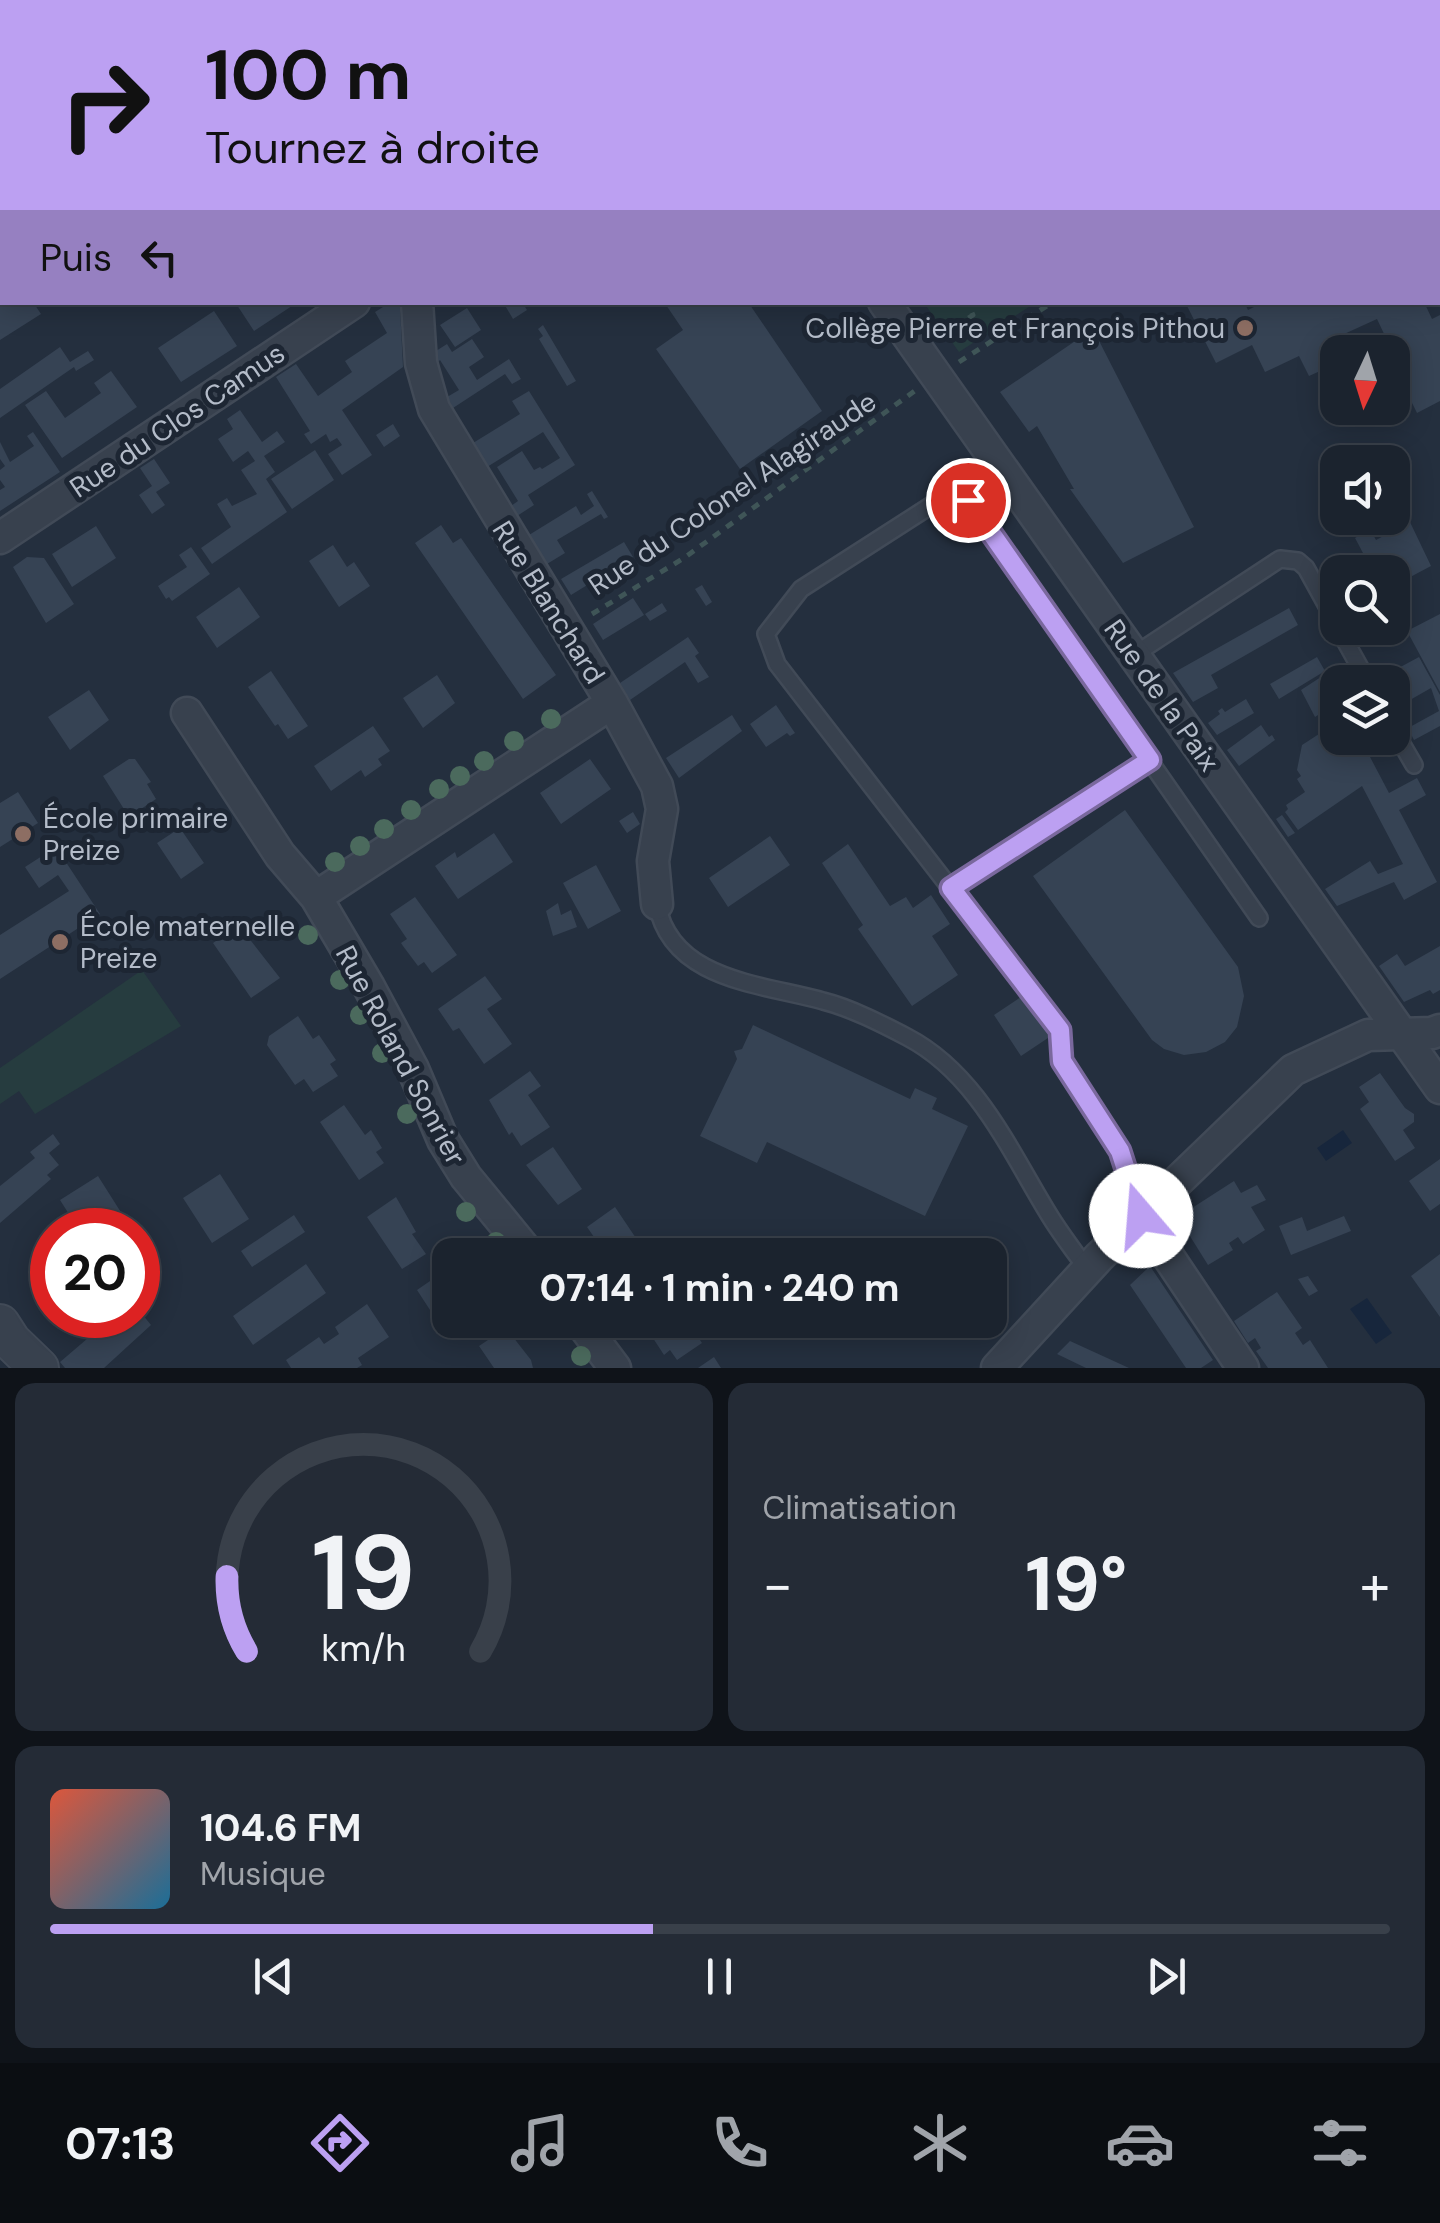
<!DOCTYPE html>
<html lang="fr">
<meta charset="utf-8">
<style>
body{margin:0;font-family:"DM Sans",sans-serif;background:#242b36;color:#f1f3f6;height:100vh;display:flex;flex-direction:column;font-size:38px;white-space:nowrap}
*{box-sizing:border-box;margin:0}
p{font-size:32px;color:#a0a4aa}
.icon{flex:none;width:55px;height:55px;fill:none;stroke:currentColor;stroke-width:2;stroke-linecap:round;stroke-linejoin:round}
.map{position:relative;height:1368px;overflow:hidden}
.sheet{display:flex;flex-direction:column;gap:15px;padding:15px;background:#0f1319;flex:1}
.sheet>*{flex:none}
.top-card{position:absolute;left:0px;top:0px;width:1440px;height:305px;box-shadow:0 5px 25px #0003,0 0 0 2px #39404a;background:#bca0f2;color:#111;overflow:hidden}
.needle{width:65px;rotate:184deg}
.tools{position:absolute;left:1320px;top:335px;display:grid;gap:20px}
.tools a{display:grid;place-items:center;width:90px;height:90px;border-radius:20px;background:#1b232e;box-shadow:0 5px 25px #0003,0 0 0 2px #39404a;font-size:50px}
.speed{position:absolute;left:30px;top:1208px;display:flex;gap:20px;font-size:50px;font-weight:700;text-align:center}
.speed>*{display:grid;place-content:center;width:130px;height:130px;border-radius:50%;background:#1b232e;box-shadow:0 5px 25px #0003,0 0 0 2px #39404a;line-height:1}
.speed .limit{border:15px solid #d22;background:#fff;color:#111}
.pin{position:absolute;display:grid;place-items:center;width:85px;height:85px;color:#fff;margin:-42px;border:5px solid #fff;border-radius:50%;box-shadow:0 2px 10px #0007}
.me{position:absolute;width:110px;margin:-55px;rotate:342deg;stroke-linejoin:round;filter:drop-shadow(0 0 8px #0008)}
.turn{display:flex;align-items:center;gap:35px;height:210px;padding:0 40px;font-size:45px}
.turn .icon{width:130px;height:130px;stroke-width:2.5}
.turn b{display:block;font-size:70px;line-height:85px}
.then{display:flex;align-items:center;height:95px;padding:0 40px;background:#0003;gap:20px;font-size:38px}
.big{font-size:75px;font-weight:700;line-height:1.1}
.sheet .card{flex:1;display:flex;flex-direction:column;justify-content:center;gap:15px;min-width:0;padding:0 35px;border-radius:20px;background:#242b36}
.sheet .dial{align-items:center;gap:0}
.dial svg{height:260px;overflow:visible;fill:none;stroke:#39404a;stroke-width:7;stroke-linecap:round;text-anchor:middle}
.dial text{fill:#f1f3f6;stroke:none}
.song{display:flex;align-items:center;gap:30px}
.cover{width:120px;height:120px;border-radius:15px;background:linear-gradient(135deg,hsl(10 70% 55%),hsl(200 70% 35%))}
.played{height:10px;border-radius:5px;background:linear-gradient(90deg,#bca0f2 45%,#39404a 45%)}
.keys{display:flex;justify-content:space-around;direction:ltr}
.heat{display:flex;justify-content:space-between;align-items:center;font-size:55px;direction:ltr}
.sheet .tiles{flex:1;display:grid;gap:15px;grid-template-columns:1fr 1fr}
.card:last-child{grid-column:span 2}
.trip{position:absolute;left:432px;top:1238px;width:575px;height:100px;border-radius:20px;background:#1b232e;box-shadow:0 5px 25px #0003,0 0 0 2px #39404a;font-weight:700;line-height:100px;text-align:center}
.tab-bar{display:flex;height:160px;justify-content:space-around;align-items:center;background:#0b0e12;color:#a0a4aa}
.tab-bar .icon{width:70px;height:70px}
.tab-bar .active{color:#bca0f2}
.tab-bar b{font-size:45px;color:#f1f3f6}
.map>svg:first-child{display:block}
.green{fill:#263c3f}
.water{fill:#17263c}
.building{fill:#364354}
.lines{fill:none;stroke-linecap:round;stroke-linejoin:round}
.service-casing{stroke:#414a57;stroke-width:20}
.minor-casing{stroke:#414a57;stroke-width:35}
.tertiary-casing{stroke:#414a57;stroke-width:42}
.path{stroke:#3f5557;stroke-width:5;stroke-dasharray:8 8;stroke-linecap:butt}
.service{stroke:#38414e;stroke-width:15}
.minor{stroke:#38414e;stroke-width:30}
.tertiary{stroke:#38414e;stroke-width:38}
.tree{fill:#4b6a5d}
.route-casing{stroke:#7a689d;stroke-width:25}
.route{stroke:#bca0f2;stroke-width:18}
.education-dot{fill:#8d6e63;stroke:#1d2633;stroke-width:4}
.labels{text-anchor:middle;stroke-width:10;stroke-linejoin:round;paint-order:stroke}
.poi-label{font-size:28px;fill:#b4bcc9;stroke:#1d2633;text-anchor:start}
.street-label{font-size:28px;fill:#b4bcc9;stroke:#1d2633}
</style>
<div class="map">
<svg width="1440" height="1368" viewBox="0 0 1440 1368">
<rect width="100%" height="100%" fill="#242f3e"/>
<!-- green -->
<path class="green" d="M853 0H1134L1136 2H849Z
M924 303H1035L959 352Z
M142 970 181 1026 35 1114 19 1091 0 1104V1068Z"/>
<!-- water -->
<path class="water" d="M1343 1130 1352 1143 1326 1161 1317 1148Z
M1367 1298 1392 1333 1376 1344 1350 1309Z"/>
<!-- building -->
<path class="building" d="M0 302H33L41 314 0 340Z
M235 302H298L254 331Z
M391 302 400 307 403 367 342 410 372 455 342 475 328 454 342 445 337 438 330 442 326 434 311 444 304 434 310 431 276 377 296 364 318 396 352 372 345 361 387 333 375 312Z
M503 302H522L527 310 513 319Z
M664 302H748L822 411 740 469 656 349 683 330Z
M1185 302H1244L1248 310 1264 302H1424L1432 319 1440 315V401L1417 413 1392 362V352H1388L1382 340 1386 338 1377 319 1331 340 1338 353V363L1309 376 1299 356 1265 372 1252 345 1216 363Z
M467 308 481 330 455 347 440 325Z
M214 311 237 346 181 382 158 348Z
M543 325 576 381 567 386 539 339 543 336 538 329Z
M1093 329 1194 527 1123 563 1070 489H1074L1037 426 1029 432 1000 392Z
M472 339 484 357 469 367 477 380 509 359 521 379 512 384 505 374 453 408 447 397 459 390 440 360 438 362 436 351 447 344 452 352Z
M60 347 70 362 88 351 94 360 76 371 74 367 0 418V389Z
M111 371 137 407 62 458 25 405 46 391 65 418 101 393 94 383Z
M529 391 575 465 528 495 534 505 517 516 511 506 518 501 497 467 522 451 534 470 540 467 542 469 560 458 543 432 487 467 473 443 520 414 512 401Z
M240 410 262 442 277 431 285 442 264 456 275 472 266 479 287 512 212 564 201 548 231 527 217 504 227 498 232 506 257 494 241 470 255 461 248 451 233 462 218 439 233 429 227 419Z
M393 424 400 436 384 447 376 435Z
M33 432 60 472 0 511V490L5 487 0 480V470L5 466 0 459V442L10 462 34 446 27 436Z
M315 450 334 480 292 509 271 479Z
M154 459 170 483 156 492 165 505 152 514 139 495 152 486 140 468Z
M592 491 608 517 604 519 601 514 557 540 565 553 547 564 529 535 576 506 581 515 594 506 587 494Z
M1410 522 1431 566 1399 583 1406 594 1392 601V572H1338V600L1323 574 1363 553 1355 538 1370 529 1376 540Z
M441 525 453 543 461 538 556 675 523 699 415 543Z
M96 526 116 558 72 587 52 554Z
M624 542 633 557 571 595 561 579Z
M333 545 347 567 354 562 370 586 339 607 309 561Z
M191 547 210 574 172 601 169 597 166 599 158 586 187 567 179 555Z
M27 557 44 558 74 604 46 623 13 567Z
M702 585 712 602 706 606 695 589Z
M239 587 260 617 217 648 196 617Z
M633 598 644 615 603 640 593 624Z
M662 603 667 611 650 621 645 614Z
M1289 608 1298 625 1211 675 1218 688 1193 702 1173 673Z
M1440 614V692L1407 631Z
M688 637 699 653 695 656 709 677 698 683 685 662 630 700 620 683Z
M1317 657 1325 671 1279 699 1270 684Z
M1419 657 1440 695V726L1414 740 1408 728 1439 711 1431 688 1396 708 1392 701V682H1383L1380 678Z
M271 671 308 726 288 739 278 724 275 726 248 687Z
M437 675 455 703 423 728 403 698Z
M1324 675 1338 702 1315 717 1301 690Z
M89 690 109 720 70 750 48 717Z
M1246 699 1254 713 1217 735 1208 723 1220 714 1218 711 1222 708 1225 712Z
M776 705 795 733 790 736 787 733 766 747 750 724Z
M732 715 742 731 679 778 666 758Z
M1336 723 1338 738H1345L1350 744 1360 738 1389 793 1417 778 1426 795 1399 810 1437 882 1404 900 1394 882 1337 906 1325 889 1370 861 1378 874 1403 864 1362 786 1298 830 1285 812 1288 809 1286 805 1305 792 1297 779 1301 776 1297 770 1302 745Z
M1261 725 1269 737 1272 735 1275 740 1239 766 1227 750Z
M373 726 390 751 378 759 382 765 365 777 361 770 331 791 314 766Z
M129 759H135L151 782 147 784 156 799 129 817 103 776Z
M590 759 611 789 561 824 540 793Z
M18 792 38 823 0 847V803Z
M1125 810 1238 967 1244 996 1237 1027 1225 1042 1206 1052 1184 1055 1164 1049 1152 1040 1033 876Z
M633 812 640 824 627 833 619 821Z
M1282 815 1295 833 1288 837 1276 819Z
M180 828 204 863 181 879 157 843Z
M494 833 513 862 458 899 435 866 455 852 457 858Z
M770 836 790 865 728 907 709 878Z
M848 844 890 906 906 897 913 908 931 895 950 924 932 936 958 975 912 1006 858 929 863 925 822 863Z
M56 847 100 914 0 979V935L69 891 58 875 39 888 25 867Z
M596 865 621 911 588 929 563 883Z
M415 897 457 955 432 973 424 962 418 966 403 946 401 943 407 939 390 914Z
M558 903 561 915 571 910 577 927 553 936 546 911Z
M237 927 245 939 248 937 280 978 251 998 213 943Z
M1440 946V990L1433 994 1430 990 1404 1002 1379 966 1397 954 1405 966Z
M485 976 502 999 487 1009 512 1044 484 1064 459 1028 453 1031 438 1009Z
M1024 995 1051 1036 1021 1056 994 1015Z
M298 1016 313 1039 319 1035 336 1060 330 1064 338 1076 313 1092 304 1079 295 1085 267 1045 269 1036Z
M753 1025 910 1099 915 1088 937 1098 932 1109 968 1126 925 1216 767 1142 757 1163 700 1136 737 1059 734 1051 742 1049Z
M530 1071 541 1086 528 1095 550 1127 521 1146 512 1132 509 1135 489 1100Z
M1380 1073 1405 1108 1414 1114V1122L1403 1130 1415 1148 1395 1161 1360 1109 1369 1102 1359 1087Z
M344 1105 365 1135 371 1130 382 1148 376 1152 384 1163 359 1180 320 1122Z
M53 1134 60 1144 49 1153 59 1165 47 1175 51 1179 0 1223V1186L35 1158 30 1152Z
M553 1147 582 1189 558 1205 526 1165Z
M1440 1159V1204L1430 1211 1409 1181Z
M220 1174 249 1219 212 1243 183 1198Z
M98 1176 129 1225 120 1230H79L60 1200Z
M1234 1181 1241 1193 1257 1185 1266 1200 1251 1207 1265 1230 1243 1244 1238 1237 1229 1243 1233 1250 1208 1265 1178 1217Z
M396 1197 416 1232 412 1234 426 1254 402 1269 367 1217Z
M615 1207 646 1253 643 1255H595L603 1250 587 1227Z
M294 1215 305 1232 252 1267 241 1251Z
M1344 1216 1351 1231 1291 1255 1279 1226 1302 1217 1307 1231Z
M1440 1254V1317L1411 1276Z
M306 1264 326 1293 253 1345 233 1316Z
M1150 1266 1213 1360 1201 1368H1186L1130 1285Z
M446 1270 450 1275V1320H458L443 1330 417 1290Z
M1308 1276 1318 1291 1309 1296 1298 1279Z
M1277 1292 1302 1328 1295 1333 1303 1345 1310 1340 1328 1368H1268L1256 1351 1261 1348 1255 1338 1248 1343 1234 1321Z
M367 1304 389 1337 358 1358 362 1365 357 1368H291L286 1360 319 1337 324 1344 339 1334 335 1327Z
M138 1309 151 1325 104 1368H65L60 1362 115 1315H138Z
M650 1320H686L702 1343 677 1360 670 1350 664 1355 649 1332 655 1328Z
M506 1328 531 1360 533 1368H494L479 1346Z
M1070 1341 1129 1368H1086L1057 1354Z
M714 1357 721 1368H698Z"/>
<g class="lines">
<!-- service casing -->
<g class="service-casing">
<path id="service" d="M1338 628 1368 682
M1134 655 1280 559 1298 561 1306 568 1338 626
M1392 727 1414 765
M951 888 1149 760
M657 904C671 981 763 984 823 1001 851 1008 882 1024 907 1037 976 1073 1009 1149 1048 1213 1060 1233 1074 1251 1087 1269
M1141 1216 1120 1151 1062 1061 1060 1030 777 664 766 634 801 589 941 499 968 500 1259 918"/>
</g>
<!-- minor casing -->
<g class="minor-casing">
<path id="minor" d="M271 0 272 2
M671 0 673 2
M806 2 809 0
M417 302 421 363 434 409 612 703 657 786 662 809 653 861 657 904
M884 302 1440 1088
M0 538 354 302
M187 713 280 855 316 897 369 987 413 1069 443 1140 466 1177 530 1255
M316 897 612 703
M1141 1216 1243 1368
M579 1320 615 1368
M997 1368 1099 1257 1293 1070 1368 1035 1432 1033 1440 1030"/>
</g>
<!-- tertiary casing -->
<g class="tertiary-casing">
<path id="tertiary" d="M0 1324 11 1341 39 1368"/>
</g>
<!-- path -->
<path class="path" d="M884 0 885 2
M989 0 991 2
M1106 0 1107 2
M922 2 925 0
M1060 2 1065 0
M1438 52 1440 50
M942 336 973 315 967 302
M959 362 1053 302
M592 614 684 558 916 390"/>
<!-- service -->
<use href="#service" class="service"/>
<!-- minor -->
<use href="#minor" class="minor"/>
<!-- tertiary -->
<use href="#tertiary" class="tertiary"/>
</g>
<!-- trees -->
<g class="tree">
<circle cx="551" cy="719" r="10"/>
<circle cx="514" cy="741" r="10"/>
<circle cx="484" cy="761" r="10"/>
<circle cx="460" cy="776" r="10"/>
<circle cx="439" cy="789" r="10"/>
<circle cx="411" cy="810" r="10"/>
<circle cx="384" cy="829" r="10"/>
<circle cx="360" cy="846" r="10"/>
<circle cx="335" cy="862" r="10"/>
<circle cx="308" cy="935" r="10"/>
<circle cx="340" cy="980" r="10"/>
<circle cx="360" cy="1015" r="10"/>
<circle cx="382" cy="1053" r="10"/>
<circle cx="407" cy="1114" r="10"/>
<circle cx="466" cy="1212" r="10"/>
<circle cx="496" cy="1242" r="10"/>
<circle cx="581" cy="1356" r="10"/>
</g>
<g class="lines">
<!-- route casing -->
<g class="route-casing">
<path id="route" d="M968 500 1150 760 951 888 1060 1030 1062 1061 1120 1151 1141 1216"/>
</g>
<!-- route -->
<use href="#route" class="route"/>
</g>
<!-- markers -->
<g class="education-dot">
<circle cx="1245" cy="328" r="10"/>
<circle cx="23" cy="834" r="10"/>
<circle cx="60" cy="942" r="10"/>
</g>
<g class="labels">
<!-- poi labels -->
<g class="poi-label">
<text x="1225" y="338" text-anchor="end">Collège Pierre et François Pithou</text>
<text x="43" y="828">École primaire<tspan x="43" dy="32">Preize</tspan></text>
<text x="80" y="936">École maternelle<tspan x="80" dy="32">Preize</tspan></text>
</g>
<!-- street labels -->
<g class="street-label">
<text transform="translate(177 420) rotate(-34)" y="10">Rue du Clos Camus</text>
<text transform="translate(732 493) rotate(-34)" y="10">Rue du Colonel Alagiraude</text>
<text transform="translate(549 602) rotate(58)" y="10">Rue Blanchard</text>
<text transform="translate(1162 695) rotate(55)" y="10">Rue de la Paix</text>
<text transform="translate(401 1055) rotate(62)" y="10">Rue Roland Sonrier</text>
</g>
</g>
</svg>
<div class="tools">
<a><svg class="needle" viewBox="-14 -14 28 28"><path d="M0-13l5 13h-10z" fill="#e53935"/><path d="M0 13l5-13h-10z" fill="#a0a4aa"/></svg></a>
<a><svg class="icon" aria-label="sound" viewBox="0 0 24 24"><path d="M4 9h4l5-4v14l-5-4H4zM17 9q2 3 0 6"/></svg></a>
<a><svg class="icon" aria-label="search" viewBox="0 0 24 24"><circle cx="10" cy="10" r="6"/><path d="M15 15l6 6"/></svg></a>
<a><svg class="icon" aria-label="layers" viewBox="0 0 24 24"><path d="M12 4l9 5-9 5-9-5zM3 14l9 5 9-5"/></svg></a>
</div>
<div class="speed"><div class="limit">20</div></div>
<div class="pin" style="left:968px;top:500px;background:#d93025"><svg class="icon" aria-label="arrive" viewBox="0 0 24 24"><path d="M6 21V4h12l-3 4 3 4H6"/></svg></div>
<svg class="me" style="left:1141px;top:1216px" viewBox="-20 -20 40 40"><circle r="19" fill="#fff"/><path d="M0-13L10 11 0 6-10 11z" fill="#bca0f2"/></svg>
<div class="trip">07:14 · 1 min · 240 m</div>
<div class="top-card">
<div class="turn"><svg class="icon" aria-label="right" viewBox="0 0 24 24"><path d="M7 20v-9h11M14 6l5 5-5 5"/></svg><div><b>100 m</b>Tournez à droite</div></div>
<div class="then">Puis<svg class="icon" aria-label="left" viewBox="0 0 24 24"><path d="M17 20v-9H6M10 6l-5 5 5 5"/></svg></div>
</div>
</div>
<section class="sheet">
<div class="tiles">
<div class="card dial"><svg viewBox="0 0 100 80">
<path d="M14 69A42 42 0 1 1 86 69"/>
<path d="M14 69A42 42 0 0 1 8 46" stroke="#bca0f2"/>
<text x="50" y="56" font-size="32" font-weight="700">19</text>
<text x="50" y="72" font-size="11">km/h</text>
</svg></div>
<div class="card"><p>Climatisation</p>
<div class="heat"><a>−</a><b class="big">19°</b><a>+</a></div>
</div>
<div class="card">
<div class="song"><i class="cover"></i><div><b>104.6 FM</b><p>Musique</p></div></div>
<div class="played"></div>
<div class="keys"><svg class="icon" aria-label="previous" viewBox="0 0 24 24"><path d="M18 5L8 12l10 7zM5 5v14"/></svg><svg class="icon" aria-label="pause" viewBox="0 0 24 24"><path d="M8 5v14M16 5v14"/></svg><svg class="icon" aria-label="next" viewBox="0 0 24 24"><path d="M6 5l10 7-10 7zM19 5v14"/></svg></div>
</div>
</div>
</section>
<nav class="tab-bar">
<b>07:13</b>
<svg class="icon active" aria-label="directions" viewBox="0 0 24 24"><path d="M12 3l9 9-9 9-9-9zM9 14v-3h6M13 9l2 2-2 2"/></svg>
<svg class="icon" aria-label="music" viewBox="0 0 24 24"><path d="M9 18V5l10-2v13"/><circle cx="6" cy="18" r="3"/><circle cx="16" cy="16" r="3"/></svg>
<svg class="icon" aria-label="phone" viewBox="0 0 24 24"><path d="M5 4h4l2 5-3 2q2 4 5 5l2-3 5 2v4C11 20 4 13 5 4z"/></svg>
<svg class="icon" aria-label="climate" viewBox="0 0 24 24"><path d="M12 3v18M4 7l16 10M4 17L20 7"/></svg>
<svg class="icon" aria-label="car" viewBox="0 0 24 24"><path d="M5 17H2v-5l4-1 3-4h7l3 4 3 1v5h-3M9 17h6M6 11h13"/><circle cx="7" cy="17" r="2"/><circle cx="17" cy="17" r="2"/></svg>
<svg class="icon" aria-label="filters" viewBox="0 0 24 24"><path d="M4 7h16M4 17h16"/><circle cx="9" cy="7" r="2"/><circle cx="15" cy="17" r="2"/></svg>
</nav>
